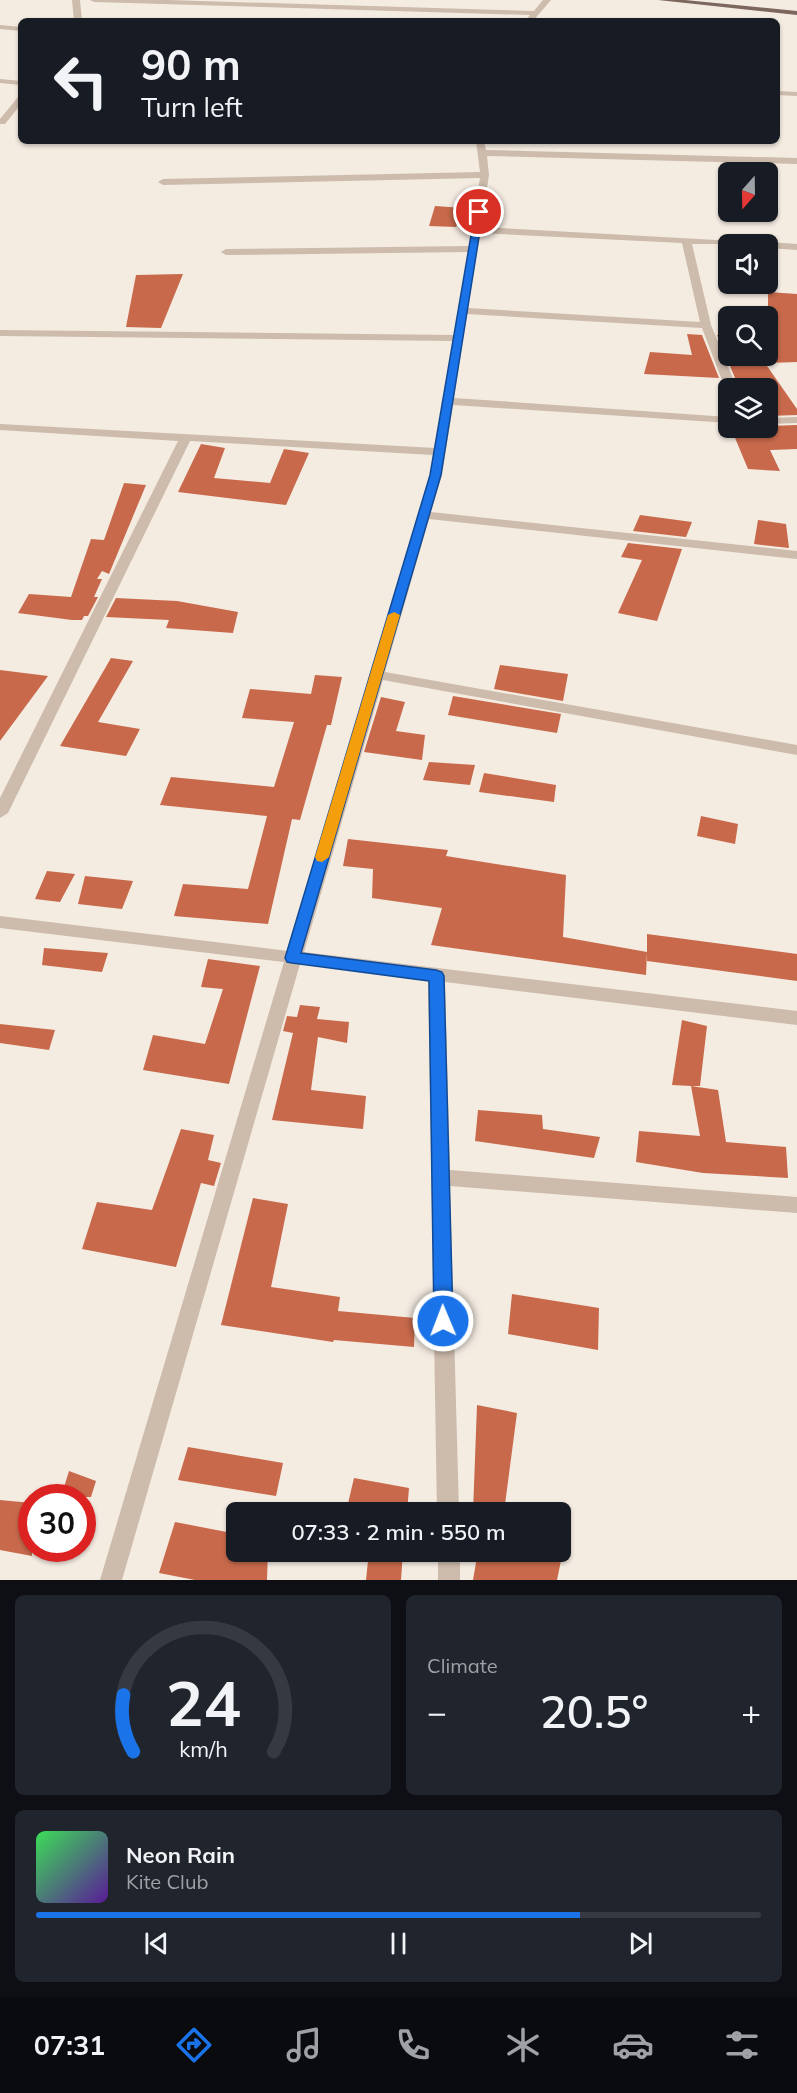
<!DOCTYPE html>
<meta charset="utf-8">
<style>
body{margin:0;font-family:Mulish,sans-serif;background:#20242c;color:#f1f3f6;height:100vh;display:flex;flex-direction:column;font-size:22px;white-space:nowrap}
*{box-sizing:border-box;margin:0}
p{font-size:20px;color:#9ea1a6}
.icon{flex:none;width:33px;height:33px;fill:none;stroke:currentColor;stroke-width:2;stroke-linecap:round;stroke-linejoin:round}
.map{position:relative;height:1580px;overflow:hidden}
.side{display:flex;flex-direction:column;gap:15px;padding:15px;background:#0d0f14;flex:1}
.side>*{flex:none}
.guide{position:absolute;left:18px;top:18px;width:762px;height:126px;border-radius:9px;box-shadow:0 2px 4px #0004;background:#171b24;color:#f1f3f6;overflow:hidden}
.needle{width:39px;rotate:200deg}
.controls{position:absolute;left:718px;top:162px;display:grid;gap:12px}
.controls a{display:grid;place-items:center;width:60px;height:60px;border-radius:9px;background:#171b24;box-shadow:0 2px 4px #0004;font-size:30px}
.speed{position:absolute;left:18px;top:1484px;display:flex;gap:12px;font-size:30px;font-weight:700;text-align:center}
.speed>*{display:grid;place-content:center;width:78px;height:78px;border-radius:50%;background:#171b24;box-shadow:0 2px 4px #0004;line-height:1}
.speed .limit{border:9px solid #d22;background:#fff;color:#111}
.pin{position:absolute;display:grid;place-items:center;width:51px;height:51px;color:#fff;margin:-26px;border:3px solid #fff;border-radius:50%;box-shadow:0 2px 6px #0007}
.me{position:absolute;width:66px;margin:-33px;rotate:359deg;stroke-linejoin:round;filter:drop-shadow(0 0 4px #0008)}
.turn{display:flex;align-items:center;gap:21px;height:126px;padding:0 24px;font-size:27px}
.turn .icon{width:78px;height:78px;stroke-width:2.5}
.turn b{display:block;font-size:42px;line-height:51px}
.big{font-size:45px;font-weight:600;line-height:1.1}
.side .tile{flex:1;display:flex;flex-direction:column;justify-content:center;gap:9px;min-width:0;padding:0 21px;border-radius:9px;background:#20242c}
.side .dial{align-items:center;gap:0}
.dial svg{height:156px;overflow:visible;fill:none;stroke:#363941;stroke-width:7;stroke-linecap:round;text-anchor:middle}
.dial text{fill:#f1f3f6;stroke:none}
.song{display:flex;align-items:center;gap:18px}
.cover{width:72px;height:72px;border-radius:9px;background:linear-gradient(135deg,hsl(130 70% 55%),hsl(270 70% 35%))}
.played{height:6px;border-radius:3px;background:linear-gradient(90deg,#1a73e8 75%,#363941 75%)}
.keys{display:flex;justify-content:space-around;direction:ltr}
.heat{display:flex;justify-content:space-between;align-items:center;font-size:33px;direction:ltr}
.side .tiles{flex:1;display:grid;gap:15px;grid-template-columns:1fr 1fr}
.tile:last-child{grid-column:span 2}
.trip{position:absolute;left:226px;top:1502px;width:345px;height:60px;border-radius:9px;background:#171b24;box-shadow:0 2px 4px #0004;font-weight:600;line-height:60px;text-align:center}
.tabs{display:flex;height:96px;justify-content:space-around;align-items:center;background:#090b0e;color:#9ea1a6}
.tabs .icon{width:42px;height:42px}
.tabs .active{color:#1a73e8}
.tabs b{font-size:27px;color:#f1f3f6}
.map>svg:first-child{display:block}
.building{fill:#c8694b}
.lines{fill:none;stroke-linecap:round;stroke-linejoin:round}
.street{fill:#cdbbac;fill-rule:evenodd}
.primary{fill:#7d675c;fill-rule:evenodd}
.route{fill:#1a73e8;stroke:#114b97;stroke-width:1.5}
.slow{fill:#f59e0b}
</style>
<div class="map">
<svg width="797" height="1580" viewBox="0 0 797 1580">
<rect width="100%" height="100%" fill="#f4ebe1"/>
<!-- building -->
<path class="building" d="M435 206 464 208 456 227 429 226Z
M183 274 161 328 126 327 136 275Z
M768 292 797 294V362L768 363Z
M687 334 702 335 719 378 644 374 650 352 692 355Z
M717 335H729V356H760L797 409V415L768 416V388H747L741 378H735Z
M797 425V449L770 450 780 471 748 469 733 433 769 432 768 426Z
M201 444 225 448 214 478 270 483 284 449 309 453 286 505 178 492Z
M124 483 146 485 109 574 102 571 97 579H102L94 597H98L88 616H84L82 620H72L18 613 29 594 71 597 91 539 104 540Z
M640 515 692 522 686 537 633 531Z
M758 520 786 524 789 548 754 544Z
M628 543 682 549 657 621 618 613 642 560 621 557Z
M116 598 177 601 238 612 233 633 166 628 169 620 106 617Z
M111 658 133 661 98 722 140 729 126 756 60 746Z
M500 665 568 674 563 701 494 689Z
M0 670 48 676 0 741Z
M315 675 342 677 331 725H327L300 820 292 819 268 924 174 916 183 884 248 889 267 816 160 805 171 777 274 787 294 722 242 718 250 689 311 694Z
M453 696 561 714 557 733 448 715Z
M381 697 405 702 396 731 425 735 422 760 364 752Z
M429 762 475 765 470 785 423 780Z
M484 773 556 785 554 802 479 792Z
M701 816 738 824 735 844 697 836Z
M348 839 448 850 446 856 566 875 563 937 647 952 646 975 431 945 442 908 372 898 373 869 343 866Z
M47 871 75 874 60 902 35 899Z
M85 876 133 881 122 909 78 904Z
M647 934 797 954V981L647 961Z
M44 948 108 953 102 972 42 965Z
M208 959 260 966 229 1084 143 1070 153 1035 205 1044 223 989 201 987Z
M300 1005 320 1007 317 1019 349 1022 347 1043 318 1037 311 1090 366 1096 363 1129 272 1120 293 1033 283 1031 287 1016 297 1017Z
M682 1020 707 1026 700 1086H691L718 1090 726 1142 786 1147 788 1178 703 1173 636 1162 639 1131 700 1136 691 1086 672 1085Z
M0 1024 55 1030 49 1050 0 1043Z
M478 1110 542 1115 543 1129 600 1137 594 1158 475 1141Z
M181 1129 214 1135 208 1160 221 1163 214 1186 201 1183 176 1267 82 1249 97 1202 152 1210Z
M253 1198 288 1204 271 1287 340 1297 338 1311 415 1318 414 1347 334 1340 333 1342 221 1325Z
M512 1294 599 1308 598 1350 508 1334Z
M477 1405 517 1413 504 1512H473Z
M188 1447 283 1463 276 1496 178 1480Z
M69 1471 96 1481 91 1497H61Z
M354 1478 409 1488 407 1512H346Z
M0 1500 32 1503V1556L0 1550Z
M175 1522 237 1534V1551H268L267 1580H195L159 1573Z
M369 1551H403L401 1580H366Z
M478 1551H563L557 1580H473Z"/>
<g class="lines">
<!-- street -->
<path class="street" d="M72 0H80L82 21H74Z
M90 0H168L534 11 543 0H551L533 21H525L530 15 94 2Z
M0 25 21 27V31L0 29Z
M0 79 21 81V85L0 83Z
M777 91 797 92V96L777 95Z
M18 97H21V104L5 124H0V119Z
M476 141H484L486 150 797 158V164L487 156 489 175 481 227 753 242 754 244H692L711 325 737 388H729V391L725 388 702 328 467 314 454 398 729 417V423L453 405 442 475 431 512 797 551V559L429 519 385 672 797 745V755L383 680 304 952 797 1011V1025L445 982 450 1170 797 1197V1213L450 1186 459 1512H437L428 980 300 964 122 1580H100L284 962 0 928V916L288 951 430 475 433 455 190 441 8 813 0 818V798L178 441 0 430V424L435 448 453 341 0 336V330L454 335 468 252 226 255 221 252 226 249 469 246 480 178 163 185 158 182 163 179 480 172ZM480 233 682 243 700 322 468 308Z
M768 242 797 244V250L768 248V244H764Z
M797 417V423L768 424V418Z
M438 1551H460V1580H438Z"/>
<!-- primary -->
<path class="primary" d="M658 0H685L797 11V15Z"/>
</g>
<!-- route -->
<path class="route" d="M479 209 483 212 441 475 301 953 436 970 442 972 444 976 453 1321 450 1326 443 1329 437 1326 434 1321 429 981 292 963 287 962 285 958 430 475 475 212Z"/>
<!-- slow -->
<path class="slow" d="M394 612 400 615 329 857 322 862 317 861 315 857 388 615Z"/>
</svg>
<div class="controls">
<a><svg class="needle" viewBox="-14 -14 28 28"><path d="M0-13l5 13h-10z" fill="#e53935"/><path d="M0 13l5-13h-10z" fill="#9ea1a6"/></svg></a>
<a><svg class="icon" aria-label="sound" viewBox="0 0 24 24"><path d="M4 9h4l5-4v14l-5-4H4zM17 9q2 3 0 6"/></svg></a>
<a><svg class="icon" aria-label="search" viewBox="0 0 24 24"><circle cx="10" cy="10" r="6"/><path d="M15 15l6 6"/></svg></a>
<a><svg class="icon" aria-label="layers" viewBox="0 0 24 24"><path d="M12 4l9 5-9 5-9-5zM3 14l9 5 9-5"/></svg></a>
</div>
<div class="speed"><div class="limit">30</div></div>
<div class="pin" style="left:479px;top:212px;background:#d93025"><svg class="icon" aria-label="arrive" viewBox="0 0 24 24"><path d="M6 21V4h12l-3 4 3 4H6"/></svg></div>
<svg class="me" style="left:443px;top:1321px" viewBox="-20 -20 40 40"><circle r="17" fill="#1a73e8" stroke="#fff" stroke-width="3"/><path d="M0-11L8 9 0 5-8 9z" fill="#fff"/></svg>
<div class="trip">07:33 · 2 min · 550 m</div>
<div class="guide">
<div class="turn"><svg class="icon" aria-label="left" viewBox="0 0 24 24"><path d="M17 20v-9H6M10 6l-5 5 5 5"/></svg><div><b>90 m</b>Turn left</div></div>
</div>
</div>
<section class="side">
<div class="tiles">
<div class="tile dial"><svg viewBox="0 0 100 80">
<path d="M14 69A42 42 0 1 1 86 69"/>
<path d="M14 69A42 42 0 0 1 9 40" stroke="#1a73e8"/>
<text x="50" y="56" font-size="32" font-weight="700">24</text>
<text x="50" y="72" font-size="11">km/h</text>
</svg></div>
<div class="tile"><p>Climate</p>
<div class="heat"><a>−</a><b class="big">20.5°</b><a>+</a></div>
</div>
<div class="tile">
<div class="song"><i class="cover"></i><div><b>Neon Rain</b><p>Kite Club</p></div></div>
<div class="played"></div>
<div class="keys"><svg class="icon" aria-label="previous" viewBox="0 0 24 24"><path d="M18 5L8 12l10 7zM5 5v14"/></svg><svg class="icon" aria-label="pause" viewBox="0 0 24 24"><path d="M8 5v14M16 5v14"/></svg><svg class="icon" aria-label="next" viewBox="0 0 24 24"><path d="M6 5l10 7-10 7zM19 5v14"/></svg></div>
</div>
</div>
</section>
<nav class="tabs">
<b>07:31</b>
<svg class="icon active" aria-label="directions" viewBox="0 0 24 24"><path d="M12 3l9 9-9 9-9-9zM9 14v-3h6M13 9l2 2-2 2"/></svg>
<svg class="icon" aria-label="music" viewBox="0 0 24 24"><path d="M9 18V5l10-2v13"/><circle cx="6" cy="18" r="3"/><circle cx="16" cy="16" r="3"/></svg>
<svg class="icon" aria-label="phone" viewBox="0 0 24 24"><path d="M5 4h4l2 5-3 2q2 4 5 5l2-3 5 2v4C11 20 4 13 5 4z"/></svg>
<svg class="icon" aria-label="climate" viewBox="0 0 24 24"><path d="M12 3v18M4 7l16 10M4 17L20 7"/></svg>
<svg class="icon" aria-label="car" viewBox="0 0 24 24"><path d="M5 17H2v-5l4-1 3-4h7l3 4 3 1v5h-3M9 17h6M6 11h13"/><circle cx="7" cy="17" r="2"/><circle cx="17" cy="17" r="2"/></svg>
<svg class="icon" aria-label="filters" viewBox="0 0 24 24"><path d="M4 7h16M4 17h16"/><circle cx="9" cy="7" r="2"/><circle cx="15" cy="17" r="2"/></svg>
</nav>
